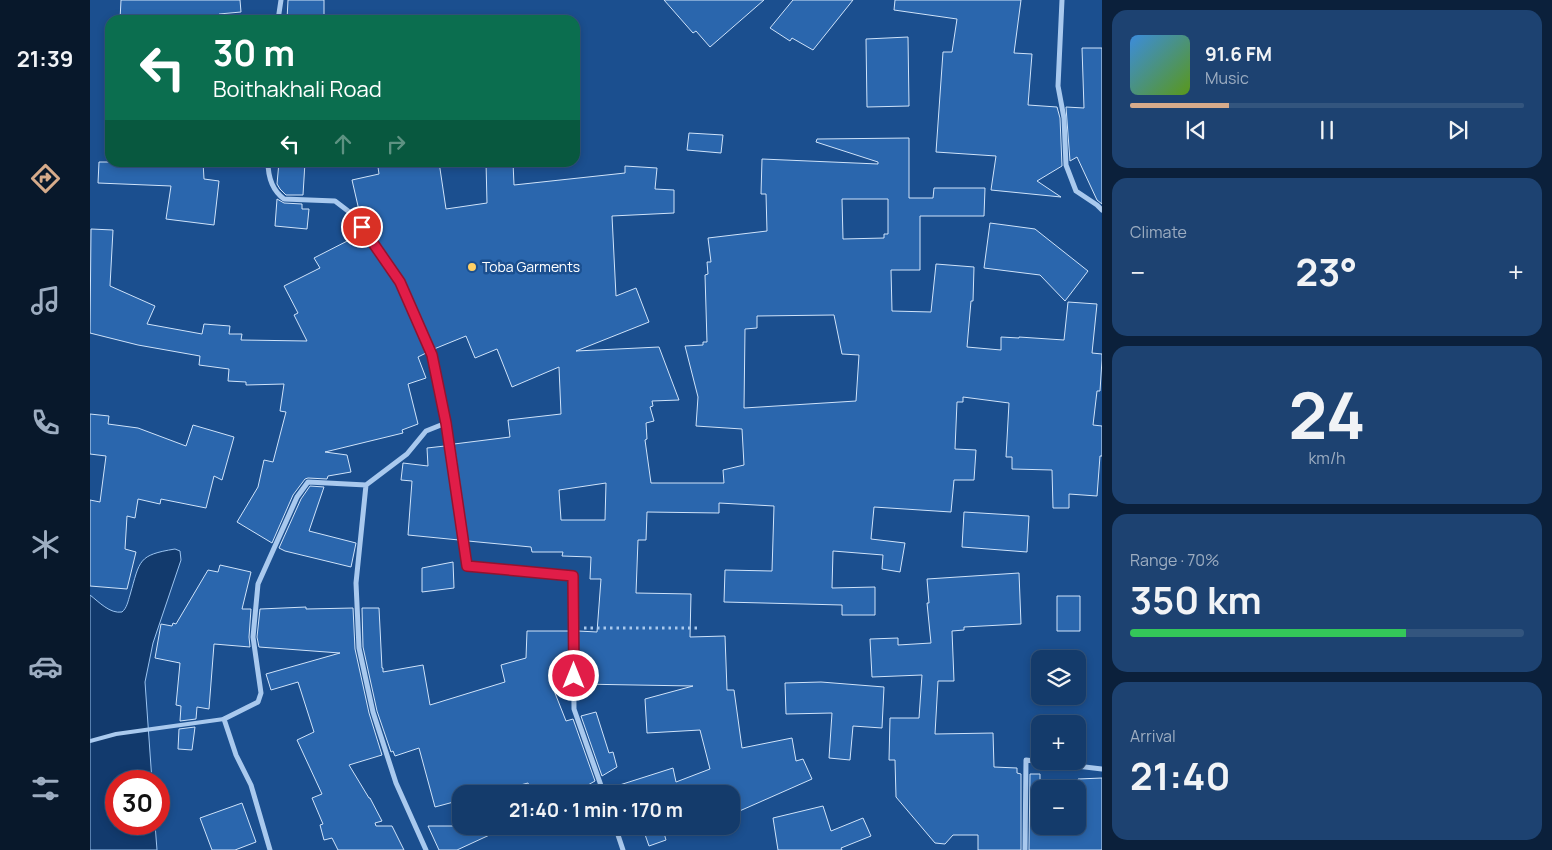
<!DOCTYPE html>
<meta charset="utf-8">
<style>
body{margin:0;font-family:Manrope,sans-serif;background:#1d4271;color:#f1f3f6;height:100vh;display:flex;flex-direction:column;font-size:19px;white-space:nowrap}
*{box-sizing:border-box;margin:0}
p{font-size:16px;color:#9dadc1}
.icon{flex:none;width:28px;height:28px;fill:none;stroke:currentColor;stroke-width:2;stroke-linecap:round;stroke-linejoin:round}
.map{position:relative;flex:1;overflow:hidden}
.sheet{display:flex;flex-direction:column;gap:10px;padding:10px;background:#0b203b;width:450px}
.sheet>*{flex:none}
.hud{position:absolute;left:15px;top:15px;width:475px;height:152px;border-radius:15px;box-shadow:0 2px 8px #0003,0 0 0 1px #33557e;background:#0b6e4f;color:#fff;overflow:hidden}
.fabs{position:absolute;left:941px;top:650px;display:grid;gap:10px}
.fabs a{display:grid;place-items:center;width:55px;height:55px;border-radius:10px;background:#143b6b;box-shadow:0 2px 8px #0003,0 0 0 1px #33557e;font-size:25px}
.speed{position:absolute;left:15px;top:770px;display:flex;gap:10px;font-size:25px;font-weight:700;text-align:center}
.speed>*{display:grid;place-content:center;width:65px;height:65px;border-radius:50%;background:#143b6b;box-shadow:0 2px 8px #0003,0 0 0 1px #33557e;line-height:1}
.speed .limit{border:8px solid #d22;background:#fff;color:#111}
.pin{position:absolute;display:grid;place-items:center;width:42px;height:42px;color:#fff;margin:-21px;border:2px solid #fff;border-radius:50%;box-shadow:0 1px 5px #0007}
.me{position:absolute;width:55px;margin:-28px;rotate:0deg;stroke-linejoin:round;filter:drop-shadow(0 0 4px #0008)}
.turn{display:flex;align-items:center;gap:18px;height:105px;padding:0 25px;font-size:22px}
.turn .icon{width:65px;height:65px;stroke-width:2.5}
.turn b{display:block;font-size:35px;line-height:42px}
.lanes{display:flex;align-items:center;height:48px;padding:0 25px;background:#0003;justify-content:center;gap:25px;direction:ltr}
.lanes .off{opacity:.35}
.big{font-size:38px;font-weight:700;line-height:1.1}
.sheet .card{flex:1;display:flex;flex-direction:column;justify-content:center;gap:8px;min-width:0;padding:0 18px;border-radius:15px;background:#1d4271}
.sheet .dial{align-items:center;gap:0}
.dial b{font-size:65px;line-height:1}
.song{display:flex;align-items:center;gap:15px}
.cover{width:60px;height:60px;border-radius:8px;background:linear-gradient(135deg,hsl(210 70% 55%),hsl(90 70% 35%))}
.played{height:5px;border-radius:2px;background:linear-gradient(90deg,#d6ab8b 25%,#33557e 25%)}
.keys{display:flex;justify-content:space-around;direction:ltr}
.heat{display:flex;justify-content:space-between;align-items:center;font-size:28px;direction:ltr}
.charge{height:8px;border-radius:4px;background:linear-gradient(90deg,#34c759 70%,#33557e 0)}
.trip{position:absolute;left:362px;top:785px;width:288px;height:50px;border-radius:15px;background:#143b6b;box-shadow:0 2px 8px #0003,0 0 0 1px #33557e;font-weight:700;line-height:50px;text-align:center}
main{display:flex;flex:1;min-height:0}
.dock{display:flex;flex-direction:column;width:90px;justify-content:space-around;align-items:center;background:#08182b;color:#9dadc1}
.dock .icon{width:35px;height:35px}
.dock .on{color:#d6ab8b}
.dock b{font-size:22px;color:#f1f3f6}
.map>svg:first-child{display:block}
.water{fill:#123a6d;stroke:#9cc4f0}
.building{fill:#2a66ad;stroke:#cfe3fa;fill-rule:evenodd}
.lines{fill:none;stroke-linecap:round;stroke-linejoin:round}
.path{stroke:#a9c9ee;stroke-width:3;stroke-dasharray:2.5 4;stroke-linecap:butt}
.lane{stroke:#a9c9ee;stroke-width:4}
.street{stroke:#a9c9ee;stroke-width:5}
.route-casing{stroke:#92132f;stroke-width:12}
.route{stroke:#e11d48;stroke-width:9}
.poi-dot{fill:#ffd166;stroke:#1b4f8f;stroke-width:2}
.labels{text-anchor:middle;stroke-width:5;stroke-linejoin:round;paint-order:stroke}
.poi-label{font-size:14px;fill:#fff;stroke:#1b4f8f;text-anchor:start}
</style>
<main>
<nav class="dock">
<b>21:39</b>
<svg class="icon on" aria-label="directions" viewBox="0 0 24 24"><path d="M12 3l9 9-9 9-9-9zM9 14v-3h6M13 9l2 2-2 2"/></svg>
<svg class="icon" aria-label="music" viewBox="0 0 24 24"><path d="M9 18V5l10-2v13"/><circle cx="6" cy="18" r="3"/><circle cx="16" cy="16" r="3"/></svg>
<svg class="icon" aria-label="phone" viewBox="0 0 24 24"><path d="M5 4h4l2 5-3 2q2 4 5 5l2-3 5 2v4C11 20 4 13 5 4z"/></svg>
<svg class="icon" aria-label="climate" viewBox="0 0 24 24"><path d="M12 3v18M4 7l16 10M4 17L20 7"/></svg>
<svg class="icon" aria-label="car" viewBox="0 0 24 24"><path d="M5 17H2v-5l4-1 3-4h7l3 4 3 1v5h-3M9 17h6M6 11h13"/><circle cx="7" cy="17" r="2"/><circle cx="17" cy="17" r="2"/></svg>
<svg class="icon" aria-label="filters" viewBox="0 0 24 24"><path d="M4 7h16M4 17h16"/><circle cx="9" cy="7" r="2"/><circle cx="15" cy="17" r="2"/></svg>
</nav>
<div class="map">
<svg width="1012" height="850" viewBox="0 0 1012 850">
<rect width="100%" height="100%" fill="#1b4f8f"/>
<!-- water -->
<path class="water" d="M85 549 90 551 91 560 63 643 55 682 62 781H26V824H65L67 850H0V595C9 602 20 614 32 612 37 608 38 601 40 595 50 560 48 555 85 549Z"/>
<!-- building -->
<path class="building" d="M31 0H150L151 12 129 14 130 18 105 19V16L68 20H30Z
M198 0H234V20H197Z
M574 0H674L620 47 606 31 603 33Z
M703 0H763L723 50 702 38 700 41 680 28Z
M805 0H931L924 53 942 54 938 105 967 107 970 118 972 166 947 181 971 197 901 190 906 156 846 152 853 52H862L867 19 804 10Z
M818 37 819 106 777 107 776 39Z
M992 48H1012V204L1007 200 987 157 980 161 976 107 994 108Z
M599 133 633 135 631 153 597 150Z
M819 138V198H843L844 188H895L894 216H830V270H801L802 311 841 312 846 264 884 267 883 301H881L877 347 911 350V337L929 338V337L974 340 978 302 1007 304 1002 353 1012 354V360L1010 391H1007L1003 425 1012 426V456H1010L1007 496 979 494V508H963L962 470 922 469V457H916L919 403 873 397V402H867L865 449 886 450 884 480H864L861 512 784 507 781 539 815 543 810 572 792 569 793 555 743 551 742 588 785 587V615H752V605L634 602 635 570 682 571 684 506 629 503V513L557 512 556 540H548L546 593 601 594 600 637 635 636 637 690H644L652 748 702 738 706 761 713 759 722 779 645 813 641 794H518L517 789 583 768 586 782 620 769 610 730 557 733 555 699 603 686 488 684V631L507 632 511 579H500L501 557 472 556 473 552H442L441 547 378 541 364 444 420 437 418 420 471 414 469 367 422 387 407 349 385 358 376 336 344 349 314 279 271 219 262 180 289 174 288 167 296 166 295 162H349L356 209 397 203 396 162H423L424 185 535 173V166L567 168 565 189 584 190V213L522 216 526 296 546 288 559 322 486 351 569 347 589 400 562 401 563 406 560 407 564 421 556 423 557 439 555 440 561 483H634L633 470 654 465 652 429 606 426 608 397 595 346 613 345V342H617L615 275 618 274 617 262H621L618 238 677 231 676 194H671L672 159 788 164V162L726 142 727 139ZM752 199H798V234H794V238L753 239ZM744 315 752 354 769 355 766 401 654 408 655 329 667 328V316ZM516 483 515 520H471L469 490Z
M9 162H113L114 179 129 181 124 225 76 219 81 186 8 183Z
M189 162H215L213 195H196L190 189 187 184Z
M187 199 194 203 212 204V209H219L217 229 185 226Z
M900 223 945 229 998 271 975 301 950 275 894 268Z
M1 229 23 230 20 286 65 306 57 324 112 334 114 324 140 326 139 334H152L151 340 217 341 204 315 208 313 194 286 230 268 224 258 271 234 306 283 336 353 328 357 336 378 318 384 328 424 312 430 313 433 235 452 257 455 261 472 238 476 237 479 218 478 215 479 203 495 182 543 147 522 168 487 174 460 183 462 196 412 190 411 194 384 156 385V382L138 381 139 369 109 365 110 356 48 345 0 333Z
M0 414 19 416 18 424 48 428 96 446 103 425 144 437 132 480 124 476 116 508 71 499 70 504 48 499 45 518 37 516 35 549 46 552 37 589 0 586V500L10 502 16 456 0 454Z
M355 446 369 540 318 535 322 481 311 480 313 463 338 466 337 448Z
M220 486 234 487 219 531 266 543 261 567 195 551 189 548 211 499Z
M874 512 939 516 937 552 872 547Z
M363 562 364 588 332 592V568Z
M130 565 161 572 152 609H161L159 637 160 647 124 644 119 709 107 707 106 719 90 721 91 706 86 705 90 663 65 658 71 624 82 626 83 623 86 624 118 570 128 572Z
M929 573 931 624 874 627V630L862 631 864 681H848L845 734 903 733 904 767 927 768V773L931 774V850H888V835H863L855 844 845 843 806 797 805 760H799L800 718H829L832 675 782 677 780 639 808 638V645L841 643 837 603H839L837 579Z
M967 596H990V631H967Z
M216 607V609L263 608 265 649 279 713 292 755 259 765 279 798H280L292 821 285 823 286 826H302L314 850H248L242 838 234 840 230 825 233 824 222 798 232 794 207 740 224 732 208 682 181 690 176 674 250 653 169 647 167 637 170 609Z
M272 608H289L292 668H293V672L333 665 340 705 415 682 411 665 436 658 437 631H479V683H461L476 721 483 719 505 781 482 794H476L473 790 460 794H442L438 783 396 794H371V800L345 807 329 748 305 756 303 751 301 752 287 711 273 647Z
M731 682 794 687 792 728 763 726 760 760 739 758 742 713 696 714 695 683Z
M506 712 519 753 523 752 527 767 512 776 491 716Z
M105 727 102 750 88 749 89 729Z
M940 774H950V826H988V779L1012 778V850H939Z
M152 803 166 842 145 850H122L110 818Z
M733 806 741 831 773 818 781 836 751 848 752 850H688L683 818Z
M338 826H419L367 850H349Z
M552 826H572L576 840 559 846Z"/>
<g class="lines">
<!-- path -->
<path class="path" d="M494 628H611"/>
<!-- lane -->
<path class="lane" d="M0 741 26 734 134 719"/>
<!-- street -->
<path class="street" d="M972 0 968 86 974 118 976 165 986 191 1007 205 1012 210
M188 20 191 0
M178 162C178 177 182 190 194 199L245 201 262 214 310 281 342 355 356 423 377 566 483 576 484 709 514 794
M276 485 266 583 269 648 283 712 306 783 336 850
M525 826 533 850
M180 850 161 785 146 755 134 719 168 702 171 693 163 637 168 584 207 497 218 482 276 485 317 454 336 431 356 423
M935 850 936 760 1012 769"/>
</g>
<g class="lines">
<!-- route casing -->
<g class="route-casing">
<path id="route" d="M272 227 310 282 342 355 356 423 377 566 483 576 484 676"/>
</g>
<!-- route -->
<use href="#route" class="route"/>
</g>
<!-- markers -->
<circle class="poi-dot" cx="382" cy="267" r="5"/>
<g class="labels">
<!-- poi labels -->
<g class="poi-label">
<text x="392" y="272">Toba Garments</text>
</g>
</g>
</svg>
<div class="fabs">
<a><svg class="icon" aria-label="layers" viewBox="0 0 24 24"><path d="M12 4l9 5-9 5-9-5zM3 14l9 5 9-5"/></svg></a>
<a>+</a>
<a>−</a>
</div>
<div class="speed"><div class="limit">30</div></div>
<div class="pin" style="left:272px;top:227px;background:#d93025"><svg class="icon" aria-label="arrive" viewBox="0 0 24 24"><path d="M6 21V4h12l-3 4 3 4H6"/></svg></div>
<svg class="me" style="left:484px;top:676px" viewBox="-20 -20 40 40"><circle r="17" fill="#e11d48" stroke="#fff" stroke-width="3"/><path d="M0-11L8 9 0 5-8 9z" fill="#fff"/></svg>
<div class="trip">21:40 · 1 min · 170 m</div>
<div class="hud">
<div class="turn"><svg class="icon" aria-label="left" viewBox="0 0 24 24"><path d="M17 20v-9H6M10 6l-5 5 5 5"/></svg><div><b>30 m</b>Boithakhali Road</div></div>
<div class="lanes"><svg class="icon" aria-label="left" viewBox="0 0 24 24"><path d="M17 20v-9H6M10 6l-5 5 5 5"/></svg><svg class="icon off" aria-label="ahead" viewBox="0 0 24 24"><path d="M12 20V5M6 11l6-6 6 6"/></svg><svg class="icon off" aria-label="right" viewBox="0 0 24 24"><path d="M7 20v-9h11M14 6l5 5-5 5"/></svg></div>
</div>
</div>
<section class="sheet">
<div class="card">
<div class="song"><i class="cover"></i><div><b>91.6 FM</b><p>Music</p></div></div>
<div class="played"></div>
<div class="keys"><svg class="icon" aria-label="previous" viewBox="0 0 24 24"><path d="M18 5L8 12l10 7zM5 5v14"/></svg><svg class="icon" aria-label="pause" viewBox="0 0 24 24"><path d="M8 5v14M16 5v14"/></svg><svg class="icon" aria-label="next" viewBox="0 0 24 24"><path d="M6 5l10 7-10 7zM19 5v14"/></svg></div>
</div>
<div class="card"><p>Climate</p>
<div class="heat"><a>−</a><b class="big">23°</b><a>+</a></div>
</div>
<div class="card dial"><b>24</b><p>km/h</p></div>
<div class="card"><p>Range · 70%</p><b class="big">350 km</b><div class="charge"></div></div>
<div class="card"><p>Arrival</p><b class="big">21:40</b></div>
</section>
</main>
